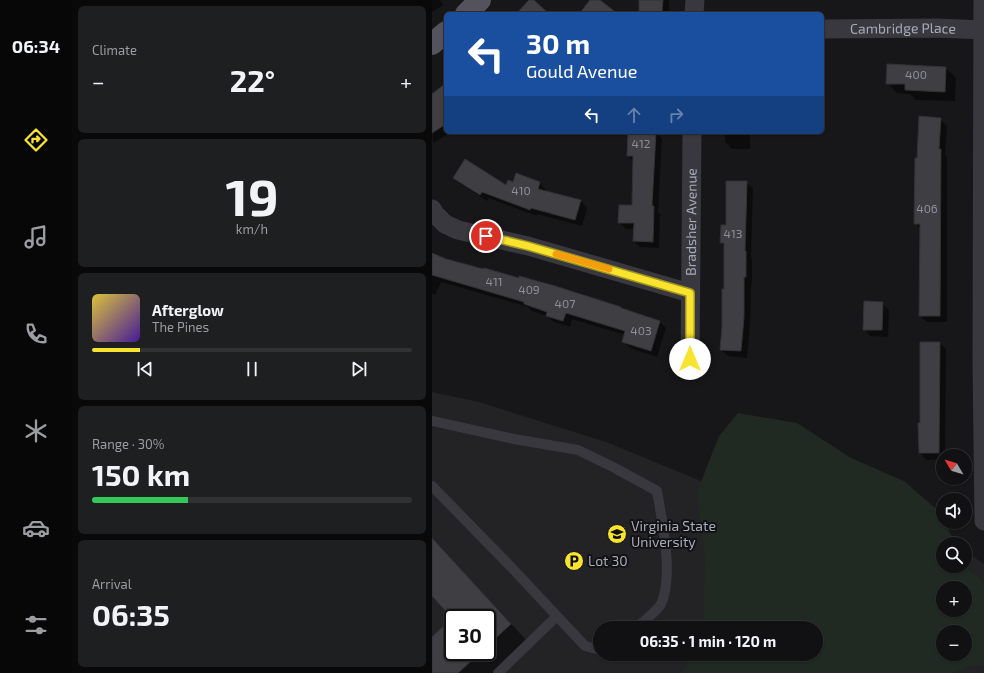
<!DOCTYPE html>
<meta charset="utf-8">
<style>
body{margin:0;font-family:"Exo 2",sans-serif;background:#1e1f21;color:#f1f3f6;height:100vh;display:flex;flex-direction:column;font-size:15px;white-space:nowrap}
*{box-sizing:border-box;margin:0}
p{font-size:13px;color:#9c9da0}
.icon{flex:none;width:22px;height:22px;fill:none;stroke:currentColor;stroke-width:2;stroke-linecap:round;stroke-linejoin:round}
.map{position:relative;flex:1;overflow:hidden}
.side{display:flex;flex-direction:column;gap:6px;padding:6px;background:#09090a;width:360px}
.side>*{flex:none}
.top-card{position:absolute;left:12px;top:12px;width:380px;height:122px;border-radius:6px;box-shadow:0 1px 3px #0004,0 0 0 1px #303133;background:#1a4fa0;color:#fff;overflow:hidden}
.needle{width:26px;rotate:308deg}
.controls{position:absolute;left:504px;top:449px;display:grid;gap:8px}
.controls a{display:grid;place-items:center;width:36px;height:36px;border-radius:50%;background:#111113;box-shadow:0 1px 3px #0004,0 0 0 1px #303133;font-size:20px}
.speed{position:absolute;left:12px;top:609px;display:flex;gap:8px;font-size:20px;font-weight:700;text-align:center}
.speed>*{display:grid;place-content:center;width:52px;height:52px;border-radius:50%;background:#111113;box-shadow:0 1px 3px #0004,0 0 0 1px #303133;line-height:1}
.speed .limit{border:2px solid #111;border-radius:6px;background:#fff;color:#111}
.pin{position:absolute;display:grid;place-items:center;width:34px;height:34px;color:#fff;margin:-17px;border:2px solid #fff;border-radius:50%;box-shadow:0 1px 4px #0007}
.me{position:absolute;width:44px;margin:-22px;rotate:0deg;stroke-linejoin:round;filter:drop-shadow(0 0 3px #0008)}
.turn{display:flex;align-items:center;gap:14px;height:84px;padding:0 16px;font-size:18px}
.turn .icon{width:52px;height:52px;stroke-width:2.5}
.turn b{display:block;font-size:28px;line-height:34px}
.lanes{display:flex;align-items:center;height:38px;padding:0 16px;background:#0003;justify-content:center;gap:20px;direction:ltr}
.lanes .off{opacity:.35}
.big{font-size:30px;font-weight:700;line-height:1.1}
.side .card{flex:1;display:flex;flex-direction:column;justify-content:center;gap:6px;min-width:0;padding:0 14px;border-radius:6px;background:#1e1f21}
.side .dial{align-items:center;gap:0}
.dial b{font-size:52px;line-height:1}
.song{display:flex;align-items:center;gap:12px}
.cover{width:48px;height:48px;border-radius:6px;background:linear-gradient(135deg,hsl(50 70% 55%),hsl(260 70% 35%))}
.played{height:4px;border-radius:2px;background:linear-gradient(90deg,#f8e42f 15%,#303133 15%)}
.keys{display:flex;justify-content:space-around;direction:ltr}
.heat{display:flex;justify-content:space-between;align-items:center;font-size:22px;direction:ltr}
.charge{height:6px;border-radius:3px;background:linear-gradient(90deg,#34c759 30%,#303133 0)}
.trip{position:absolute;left:161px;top:621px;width:230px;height:40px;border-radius:20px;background:#111113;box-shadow:0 1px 3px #0004,0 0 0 1px #303133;font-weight:700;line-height:40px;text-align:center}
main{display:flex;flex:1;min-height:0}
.dock{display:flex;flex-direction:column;width:72px;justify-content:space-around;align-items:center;background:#070708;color:#9c9da0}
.dock .icon{width:28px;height:28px}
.dock .active{color:#f8e42f}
.dock b{font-size:18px;color:#f1f3f6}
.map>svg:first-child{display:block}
.built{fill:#232326;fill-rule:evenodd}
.green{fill:#212923;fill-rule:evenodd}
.shadow{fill:#0007}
.building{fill:#3e3e43;stroke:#323135}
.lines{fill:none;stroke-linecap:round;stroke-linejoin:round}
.lane{stroke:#38383e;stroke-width:10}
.street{stroke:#38383e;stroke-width:19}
.primary{stroke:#54535d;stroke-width:22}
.route-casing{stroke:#a1941f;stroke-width:10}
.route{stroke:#f8e42f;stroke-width:7}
.slow{stroke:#f59e0b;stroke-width:7}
.labels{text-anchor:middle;stroke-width:4;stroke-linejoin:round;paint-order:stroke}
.number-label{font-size:12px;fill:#8e8f9c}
.street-label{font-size:14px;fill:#a8aab9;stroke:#121214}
.poi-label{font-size:14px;fill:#a8aab9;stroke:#121214;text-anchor:start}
</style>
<main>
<nav class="dock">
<b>06:34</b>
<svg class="icon active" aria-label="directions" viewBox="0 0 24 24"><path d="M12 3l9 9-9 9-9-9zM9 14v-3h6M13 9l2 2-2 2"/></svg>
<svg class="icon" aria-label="music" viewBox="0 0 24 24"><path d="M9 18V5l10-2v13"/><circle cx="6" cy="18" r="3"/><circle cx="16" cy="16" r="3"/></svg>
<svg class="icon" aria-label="phone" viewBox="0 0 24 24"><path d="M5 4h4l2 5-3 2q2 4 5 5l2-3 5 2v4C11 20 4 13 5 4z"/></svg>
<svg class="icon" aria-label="climate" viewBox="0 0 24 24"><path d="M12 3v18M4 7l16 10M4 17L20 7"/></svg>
<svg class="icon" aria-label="car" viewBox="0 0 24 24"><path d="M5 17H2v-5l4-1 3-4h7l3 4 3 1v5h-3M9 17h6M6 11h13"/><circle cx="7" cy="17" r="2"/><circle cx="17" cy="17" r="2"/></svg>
<svg class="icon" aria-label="filters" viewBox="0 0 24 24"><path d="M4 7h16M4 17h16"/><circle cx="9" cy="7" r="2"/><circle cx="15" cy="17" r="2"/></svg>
</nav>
<section class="side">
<div class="card"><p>Climate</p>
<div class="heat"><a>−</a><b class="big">22°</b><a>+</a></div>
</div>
<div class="card dial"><b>19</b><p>km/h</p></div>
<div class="card">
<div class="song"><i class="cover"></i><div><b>Afterglow</b><p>The Pines</p></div></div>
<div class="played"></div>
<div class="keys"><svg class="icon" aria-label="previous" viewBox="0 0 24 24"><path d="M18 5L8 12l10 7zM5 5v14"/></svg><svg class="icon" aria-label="pause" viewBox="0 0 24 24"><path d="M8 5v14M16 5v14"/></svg><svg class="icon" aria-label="next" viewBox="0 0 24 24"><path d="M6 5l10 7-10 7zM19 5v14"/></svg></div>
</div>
<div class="card"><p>Range · 30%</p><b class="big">150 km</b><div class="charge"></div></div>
<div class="card"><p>Arrival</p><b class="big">06:35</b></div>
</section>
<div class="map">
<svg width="552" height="673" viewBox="0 0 552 673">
<rect width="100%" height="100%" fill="#171719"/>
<!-- built -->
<path class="built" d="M0 392 47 402 174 442 303 495 495 523 524 544H511V566H533V551L552 564V673H0ZM511 588H533V610H511ZM21 618H55V652H21ZM168 628H384V654H168ZM511 632H533V654H511Z"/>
<!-- green -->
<path class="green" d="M306 413 365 423 419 458 472 481 510 514 511 522H513L523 544H511V566H533L552 584V665H542L520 673H249L263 654H384V628H271L273 559 265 492 287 436ZM511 588H533V610H511ZM511 632H533V654H511Z"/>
<!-- shadow -->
<path class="shadow" d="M0 0H8L11 5 0 12Z
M208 0H237V14H208Z
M514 68 524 78 523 101 484 100 478 94 465 93 455 83Z
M14 84 13 125 14 132 18 133 1 143 0 95Z
M508 119 515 126 513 155 515 157V322H495L488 316 489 229 483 223 486 159Z
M197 132H227V136L230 139 226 212 228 214 227 248 208 247 202 241V229H194L187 222 200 206 202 162 196 156Z
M293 132H318V149H300L293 142Z
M85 174 108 183 114 190V192L149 201 155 208 150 226 105 214V216L57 198 55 201 29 184 22 178 75 187 82 183Z
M314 182 321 189 319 257 320 258V284H319L318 324 315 358 296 356 289 350 293 290V246L289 243 294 226Z
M0 254 14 260 191 310 228 322 234 328 225 357 198 348 191 341 193 335 140 319 138 327 122 322 115 316 100 311 96 307 9 282 3 295 0 293Z
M450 303 457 310 456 337 438 336 432 329Z
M508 343 514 349 513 456H511V459L494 460 488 453 489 424Z
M0 538 96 642 63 673H0V638L21 619V652H55V618L0 594Z"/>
<!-- building -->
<path class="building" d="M97 0H102L117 14H84Z
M158 0H168L186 14H147Z
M207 0H231L230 13 207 12Z
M455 64 514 67 513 92 473 90V84H454Z
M14 83V124L0 133V94Z
M487 116 509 118 507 149H509L508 316H487L488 224H482L483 158H485Z
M196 132H224L220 206H222L221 242 201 241 202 223H186L187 205H200L201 156H195Z
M33 159 74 185 76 180 81 182 84 173 108 182 106 189 149 200 143 220 99 208 98 210 50 192 48 195 21 178Z
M294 181H315L313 251H314V277H312V317L309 351 288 350 290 327V289H292V243H288L289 225H294Z
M0 253 14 259 51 269 52 268 87 278V276L123 286 189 307V308L228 321 219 351 190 342 193 331 134 313 131 321 114 316 115 312 92 304V302L0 275Z
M432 301 451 302 450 330H431Z
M488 342H508L507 453H487L486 423H488Z
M0 538 79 624 55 646V618H21V652H49L26 673H0V637L20 618 0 596Z"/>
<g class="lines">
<!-- lane -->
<path class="lane" d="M0 421 82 439 146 450 181 467 225 491C230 521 242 576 229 604 225 611 211 622 204 628
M0 486 79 567 153 646 168 650
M66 673 124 617"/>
<!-- street -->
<g class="street">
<path d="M551 0 550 362 552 521"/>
<path d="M262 14 263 0"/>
<path id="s1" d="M390 29 506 28 552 30"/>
<path d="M0 209 3 214 13 224 26 230 96 246 258 293"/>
<path id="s2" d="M258 359 260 132"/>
</g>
<!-- primary -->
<path class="primary" d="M34 14 48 0
M0 44 14 32"/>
</g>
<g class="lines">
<!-- route casing -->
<g class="route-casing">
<path id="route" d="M54 236 96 246 258 293V359"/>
</g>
<!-- route -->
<use href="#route" class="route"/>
<!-- slow -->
<path class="slow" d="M124 254 177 269"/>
</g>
<!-- icons -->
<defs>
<g id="university-disc" transform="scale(1)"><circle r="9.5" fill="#f8e42f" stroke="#121214"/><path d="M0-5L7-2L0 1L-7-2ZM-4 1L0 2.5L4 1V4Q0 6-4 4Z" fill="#111"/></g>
<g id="parking-disc" transform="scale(1)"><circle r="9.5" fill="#f8e42f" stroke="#121214"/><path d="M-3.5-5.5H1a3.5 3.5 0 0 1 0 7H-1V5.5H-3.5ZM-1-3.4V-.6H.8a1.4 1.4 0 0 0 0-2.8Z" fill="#111"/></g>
</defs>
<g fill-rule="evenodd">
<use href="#university-disc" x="185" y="534"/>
<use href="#parking-disc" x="142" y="561"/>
</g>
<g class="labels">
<!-- number labels -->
<g class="number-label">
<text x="484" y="79">400</text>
<text x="209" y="148">412</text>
<text x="89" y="195">410</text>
<text x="495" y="213">406</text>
<text x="301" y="238">413</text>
<text x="62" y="286">411</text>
<text x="97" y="294">409</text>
<text x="133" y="308">407</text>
<text x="209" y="335">403</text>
</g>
<!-- street labels -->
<g class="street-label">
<text dy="5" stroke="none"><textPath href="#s1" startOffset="81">Cambridge Place</textPath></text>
<text dy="5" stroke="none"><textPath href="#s2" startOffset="137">Bradsher Avenue</textPath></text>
</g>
<!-- poi labels -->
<g class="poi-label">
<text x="199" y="531">Virginia State<tspan x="199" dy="16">University</tspan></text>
<text x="156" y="566">Lot 30</text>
</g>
</g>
</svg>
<div class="controls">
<a><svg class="needle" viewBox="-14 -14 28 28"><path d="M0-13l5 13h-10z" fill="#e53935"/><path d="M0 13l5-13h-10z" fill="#9c9da0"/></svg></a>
<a><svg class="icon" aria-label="sound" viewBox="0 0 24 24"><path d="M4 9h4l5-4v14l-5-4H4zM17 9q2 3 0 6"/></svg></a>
<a><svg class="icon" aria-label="search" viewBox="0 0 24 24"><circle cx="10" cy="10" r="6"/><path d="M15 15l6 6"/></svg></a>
<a>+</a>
<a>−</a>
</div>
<div class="speed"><div class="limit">30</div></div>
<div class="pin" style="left:54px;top:236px;background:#d93025"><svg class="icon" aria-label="arrive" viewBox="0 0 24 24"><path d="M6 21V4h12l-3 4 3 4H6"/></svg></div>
<svg class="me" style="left:258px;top:359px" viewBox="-20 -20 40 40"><circle r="19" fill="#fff"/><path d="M0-13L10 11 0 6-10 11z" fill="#f8e42f"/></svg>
<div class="trip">06:35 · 1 min · 120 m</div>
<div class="top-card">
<div class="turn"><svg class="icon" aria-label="left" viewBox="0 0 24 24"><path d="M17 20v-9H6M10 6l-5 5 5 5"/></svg><div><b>30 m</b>Gould Avenue</div></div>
<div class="lanes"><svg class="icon" aria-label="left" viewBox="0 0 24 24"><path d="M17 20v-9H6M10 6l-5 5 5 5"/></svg><svg class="icon off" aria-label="ahead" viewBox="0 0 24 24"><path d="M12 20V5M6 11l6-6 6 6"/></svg><svg class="icon off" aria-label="right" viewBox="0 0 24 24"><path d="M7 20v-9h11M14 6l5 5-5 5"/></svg></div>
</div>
</div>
</main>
